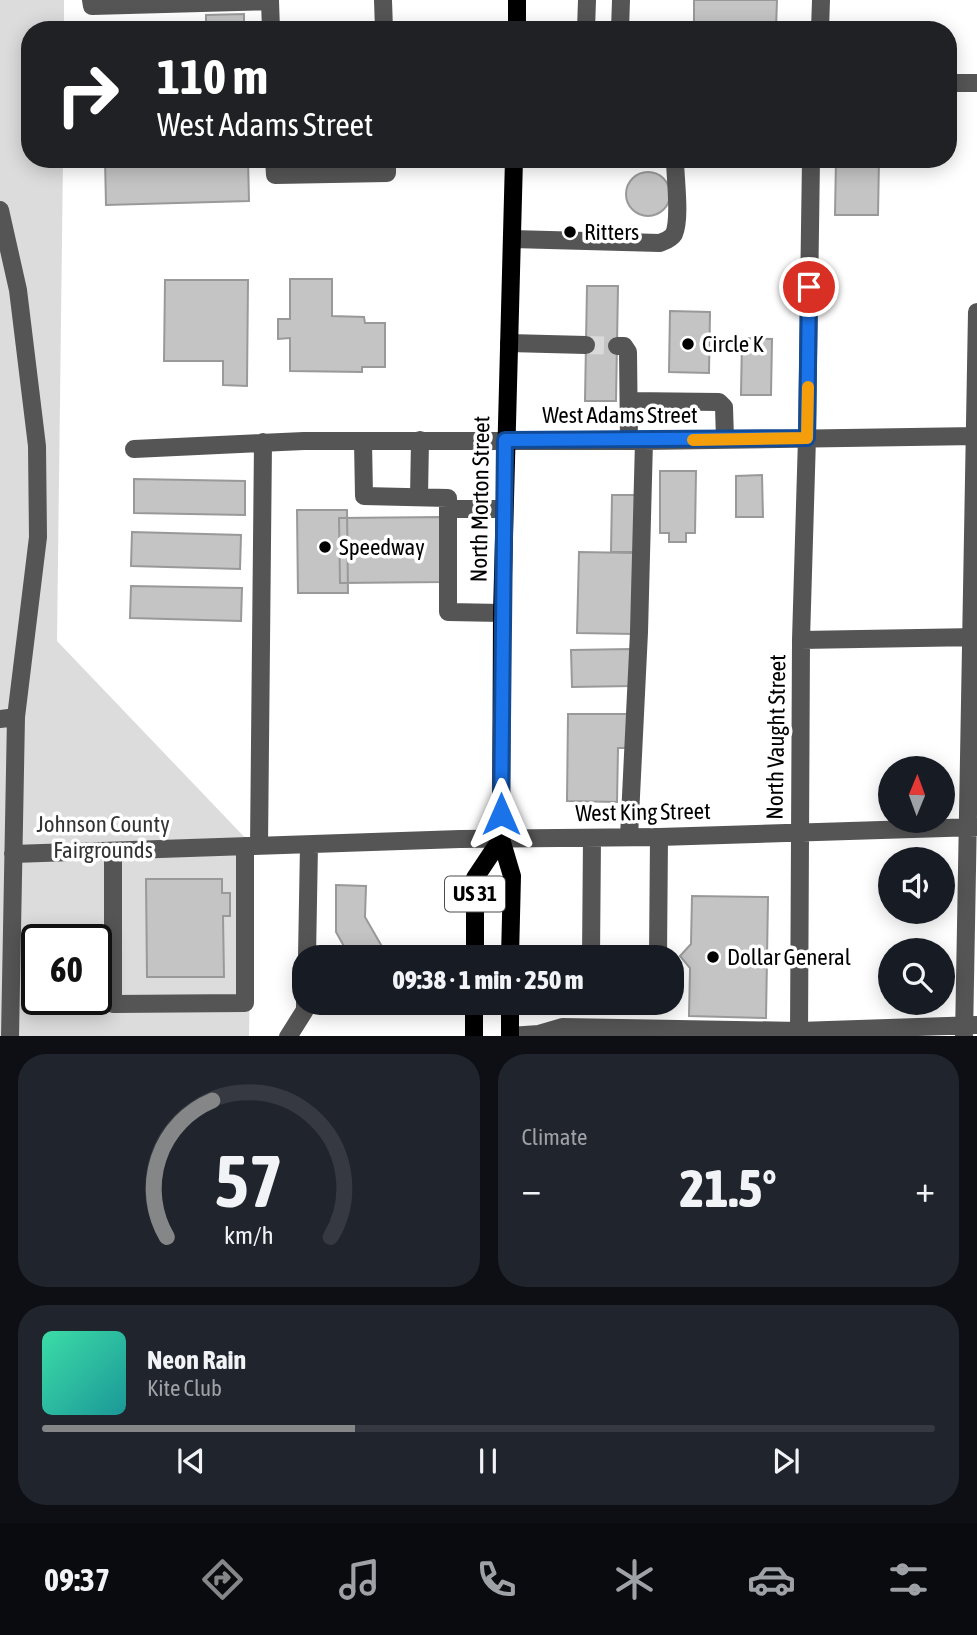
<!DOCTYPE html>
<meta charset="utf-8">
<style>
body{margin:0;font-family:"Asap Condensed",sans-serif;background:#20242c;color:#f1f3f6;height:100vh;display:flex;flex-direction:column;font-size:26px;white-space:nowrap}
*{box-sizing:border-box;margin:0}
p{font-size:23px;color:#9ea1a6}
.icon{flex:none;width:38px;height:38px;fill:none;stroke:currentColor;stroke-width:2;stroke-linecap:round;stroke-linejoin:round}
.map{position:relative;height:1036px;overflow:hidden}
.side{display:flex;flex-direction:column;gap:18px;padding:18px;background:#0d0f14;flex:1}
.side>*{flex:none}
.hud{position:absolute;left:21px;top:21px;width:936px;height:147px;border-radius:28px;box-shadow:0 4px 18px #0003;background:#202124;color:#fff;overflow:hidden}
.needle{width:46px;rotate:1deg}
.tools{position:absolute;left:878px;top:756px;display:grid;gap:14px}
.tools a{display:grid;place-items:center;width:77px;height:77px;border-radius:50%;background:#171b24;box-shadow:0 4px 18px #0003;font-size:35px}
.speed{position:absolute;left:21px;top:924px;display:flex;gap:14px;font-size:35px;font-weight:700;text-align:center}
.speed>*{display:grid;place-content:center;width:91px;height:91px;border-radius:50%;background:#171b24;box-shadow:0 4px 18px #0003;line-height:1}
.speed .limit{border:4px solid #111;border-radius:10px;background:#fff;color:#111}
.pin{position:absolute;display:grid;place-items:center;width:60px;height:60px;color:#fff;margin:-30px;border:4px solid #fff;border-radius:50%;box-shadow:0 2px 7px #0007}
.me{position:absolute;width:77px;margin:-38px;rotate:0deg;stroke-linejoin:round;filter:drop-shadow(0 0 5px #0008)}
.turn{display:flex;align-items:center;gap:24px;height:147px;padding:0 21px;font-size:32px}
.turn .icon{width:91px;height:91px;stroke-width:2.5}
.turn b{display:block;font-size:49px;line-height:60px}
.big{font-size:52px;font-weight:800;line-height:1.1}
.side .widget{flex:1;display:flex;flex-direction:column;justify-content:center;gap:10px;min-width:0;padding:0 24px;border-radius:28px;background:#20242c}
.side .dial{align-items:center;gap:0}
.dial svg{height:182px;overflow:visible;fill:none;stroke:#363941;stroke-width:7;stroke-linecap:round;text-anchor:middle}
.dial text{fill:#f1f3f6;stroke:none}
.song{display:flex;align-items:center;gap:21px}
.cover{width:84px;height:84px;border-radius:10px;background:linear-gradient(135deg,hsl(160 70% 55%),hsl(180 70% 35%))}
.played{height:7px;border-radius:4px;background:linear-gradient(90deg,#858687 35%,#363941 35%)}
.keys{display:flex;justify-content:space-around;direction:ltr}
.heat{display:flex;justify-content:space-between;align-items:center;font-size:38px;direction:ltr}
.side .tiles{flex:1;display:grid;gap:18px;grid-template-columns:1fr 1fr}
.widget:last-child{grid-column:span 2}
.trip{position:absolute;left:292px;top:945px;width:392px;height:70px;border-radius:28px;background:#171b24;box-shadow:0 4px 18px #0003;font-weight:800;line-height:70px;text-align:center}
.dock{display:flex;height:112px;justify-content:space-around;align-items:center;background:#090b0e;color:#9ea1a6}
.dock .icon{width:49px;height:49px}
.dock .current{color:#858687}
.dock b{font-size:32px;color:#f1f3f6}
.map>svg:first-child{display:block}
.green{fill:#dcdcdc;fill-rule:evenodd}
.building{fill:#c4c4c4;stroke:#999;stroke-width:2}
.lines{fill:none;stroke-linecap:round;stroke-linejoin:round}
.minor-tunnel{stroke:#d9d9d9;stroke-width:18;stroke-dasharray:18 9;stroke-linecap:butt}
.minor{stroke:#555;stroke-width:18}
.major{stroke:#000;stroke-width:18}
.route-casing{stroke:#114b97;stroke-width:18}
.route{stroke:#1a73e8;stroke-width:12}
.slow{stroke:#f59e0b;stroke-width:12}
.poi-dot{fill:#000;stroke:#fff;stroke-width:2.5}
.labels{text-anchor:middle;stroke-width:7;stroke-linejoin:round;paint-order:stroke}
.shield{fill:#fff;stroke:#4c4c4c;stroke-width:2}
.shield-label{font-size:21px;font-weight:bold;fill:#000}
.poi-label{font-size:23px;fill:#000;stroke:#fff;text-anchor:start}
.street-label{font-size:23px;fill:#000;stroke:#fff}
.park-label{font-size:23px;fill:#333;stroke:#fff}
</style>
<div class="map">
<svg width="977" height="1037" viewBox="0 0 977 1037">
<rect width="100%" height="100%" fill="#fff"/>
<!-- green -->
<path class="green" d="M0 0H64V30H30V159H63L57 641 252 845 249 1036 0 1037ZM37 940H96V999H37Z"/>
<!-- building -->
<path class="building" d="M694 0H777L776 29 694 28Z
M244 14V30H206V15Z
M105 159H248L249 201 106 205Z
M836 159H879L878 215H835Z
M626 194a22 22 0 1 1 44 0a22 22 0 1 1-44 0Z
M290 279H332V316L364 317 365 323H385V367H362V372L290 371V338L278 339V319H290Z
M165 280H248L247 386 223 385V361H164Z
M587 286H618L616 401H585Z
M670 311 710 312 709 373 669 372Z
M742 338 772 339 771 395H741Z
M660 471H696L695 533H686V542H669V533H660Z
M762 475 763 517H736V476Z
M134 479 245 481V515L134 513Z
M612 495H639L638 552H611Z
M297 510H347L348 593H298Z
M442 517 443 582 340 583 339 518Z
M132 532 241 535 240 569 131 566Z
M579 552 635 553 634 634 577 633Z
M131 586 242 588 241 621 130 618Z
M631 649 632 686 572 687 571 650Z
M568 714H631V748H618L617 802 567 801Z
M146 879H222V893H230V916H223L224 977H147Z
M336 885 366 886 365 917 388 957H350L336 932Z
M692 896 768 897 766 1018 689 1016 690 968 680 956 691 944Z"/>
<g class="lines">
<!-- minor-tunnel -->
<path class="minor-tunnel" d="M586 345 617 346"/>
<!-- minor -->
<path class="minor" d="M91 0 92 6 270 1 271 30
M383 0 384 30
M586 30 587 0
M620 30 621 0
M820 30 821 0
M948 83H977
M274 159 275 175 387 173V159
M0 210 18 290 37 446 38 537 16 717 0 719
M512 239 660 243C665 241 671 239 674 234 681 218 675 178 675 159
M509 343 586 345
M617 346H624L628 352 629 441
M629 401 719 402 724 407 725 439
M363 441 364 496 448 498V612L502 613
M134 449 304 441H644L977 436
M419 497 420 440
M448 509H504
M801 640 977 637
M629 837 639 632 644 441
M259 846 263 442
M113 852V1004L245 1003V846
M13 854 460 839 659 837 977 827
M307 957 309 845
M591 957 592 838
M658 957 659 837
M510 1036 539 1034 563 1027 799 1031 977 1025
M10 1037 16 717
M288 1037 305 1010V1003
M799 1037 801 640 807 438 811 159
M964 1037 977 312"/>
<!-- major -->
<path class="major" d="M517 30V0
M475 957V878L501 839
M510 957 512 876 501 839 502 613 514 159
M474 1003V1037
M510 1037V1003"/>
</g>
<g class="lines">
<!-- route casing -->
<g class="route-casing">
<path id="route" d="M501 814 505 440 807 438 809 287"/>
</g>
<!-- route -->
<use href="#route" class="route"/>
<!-- slow -->
<path class="slow" d="M693 440 807 438 808 387"/>
</g>
<!-- markers -->
<g class="poi-dot">
<circle cx="570" cy="232" r="7"/>
<circle cx="688" cy="344" r="7"/>
<circle cx="325" cy="547" r="7"/>
<circle cx="713" cy="957" r="7"/>
</g>
<g class="labels">
<!-- shield labels -->
<rect class="shield" x="445" y="876.5" width="60" height="35" rx="5"/>
<g class="shield-label">
<text x="475" y="901">US 31</text>
</g>
<!-- poi labels -->
<g class="poi-label">
<text x="584" y="240">Ritters</text>
<text x="702" y="352">Circle K</text>
<text x="339" y="555">Speedway</text>
<text x="727" y="965">Dollar General</text>
</g>
<!-- street labels -->
<g class="street-label">
<text x="620" y="423">West Adams Street</text>
<text transform="translate(480 499) rotate(-89)" y="8">North Morton Street</text>
<text transform="translate(776 737) rotate(-89)" y="8">North Vaught Street</text>
<text transform="translate(643 812) rotate(-1)" y="8">West King Street</text>
</g>
<!-- park labels -->
<g class="park-label">
<text x="103" y="832">Johnson County<tspan x="103" dy="26">Fairgrounds</tspan></text>
</g>
</g>
</svg>
<div class="tools">
<a><svg class="needle" viewBox="-14 -14 28 28"><path d="M0-13l5 13h-10z" fill="#e53935"/><path d="M0 13l5-13h-10z" fill="#9ea1a6"/></svg></a>
<a><svg class="icon" aria-label="sound" viewBox="0 0 24 24"><path d="M4 9h4l5-4v14l-5-4H4zM17 9q2 3 0 6"/></svg></a>
<a><svg class="icon" aria-label="search" viewBox="0 0 24 24"><circle cx="10" cy="10" r="6"/><path d="M15 15l6 6"/></svg></a>
</div>
<div class="speed"><div class="limit">60</div></div>
<div class="pin" style="left:809px;top:287px;background:#d93025"><svg class="icon" aria-label="arrive" viewBox="0 0 24 24"><path d="M6 21V4h12l-3 4 3 4H6"/></svg></div>
<svg class="me" style="left:501px;top:814px" viewBox="-20 -20 40 40"><path d="M0-17L14 15 0 8-14 15z" fill="#1a73e8" stroke="#fff" stroke-width="4"/></svg>
<div class="trip">09:38 · 1 min · 250 m</div>
<div class="hud">
<div class="turn"><svg class="icon" aria-label="right" viewBox="0 0 24 24"><path d="M7 20v-9h11M14 6l5 5-5 5"/></svg><div><b>110 m</b>West Adams Street</div></div>
</div>
</div>
<section class="side">
<div class="tiles">
<div class="widget dial"><svg viewBox="0 0 100 80">
<path d="M14 69A42 42 0 1 1 86 69"/>
<path d="M14 69A42 42 0 0 1 34 9" stroke="#858687"/>
<text x="50" y="56" font-size="32" font-weight="700">57</text>
<text x="50" y="72" font-size="11">km/h</text>
</svg></div>
<div class="widget"><p>Climate</p>
<div class="heat"><a>−</a><b class="big">21.5°</b><a>+</a></div>
</div>
<div class="widget">
<div class="song"><i class="cover"></i><div><b>Neon Rain</b><p>Kite Club</p></div></div>
<div class="played"></div>
<div class="keys"><svg class="icon" aria-label="previous" viewBox="0 0 24 24"><path d="M18 5L8 12l10 7zM5 5v14"/></svg><svg class="icon" aria-label="pause" viewBox="0 0 24 24"><path d="M8 5v14M16 5v14"/></svg><svg class="icon" aria-label="next" viewBox="0 0 24 24"><path d="M6 5l10 7-10 7zM19 5v14"/></svg></div>
</div>
</div>
</section>
<nav class="dock">
<b>09:37</b>
<svg class="icon current" aria-label="directions" viewBox="0 0 24 24"><path d="M12 3l9 9-9 9-9-9zM9 14v-3h6M13 9l2 2-2 2"/></svg>
<svg class="icon" aria-label="music" viewBox="0 0 24 24"><path d="M9 18V5l10-2v13"/><circle cx="6" cy="18" r="3"/><circle cx="16" cy="16" r="3"/></svg>
<svg class="icon" aria-label="phone" viewBox="0 0 24 24"><path d="M5 4h4l2 5-3 2q2 4 5 5l2-3 5 2v4C11 20 4 13 5 4z"/></svg>
<svg class="icon" aria-label="climate" viewBox="0 0 24 24"><path d="M12 3v18M4 7l16 10M4 17L20 7"/></svg>
<svg class="icon" aria-label="car" viewBox="0 0 24 24"><path d="M5 17H2v-5l4-1 3-4h7l3 4 3 1v5h-3M9 17h6M6 11h13"/><circle cx="7" cy="17" r="2"/><circle cx="17" cy="17" r="2"/></svg>
<svg class="icon" aria-label="filters" viewBox="0 0 24 24"><path d="M4 7h16M4 17h16"/><circle cx="9" cy="7" r="2"/><circle cx="15" cy="17" r="2"/></svg>
</nav>
